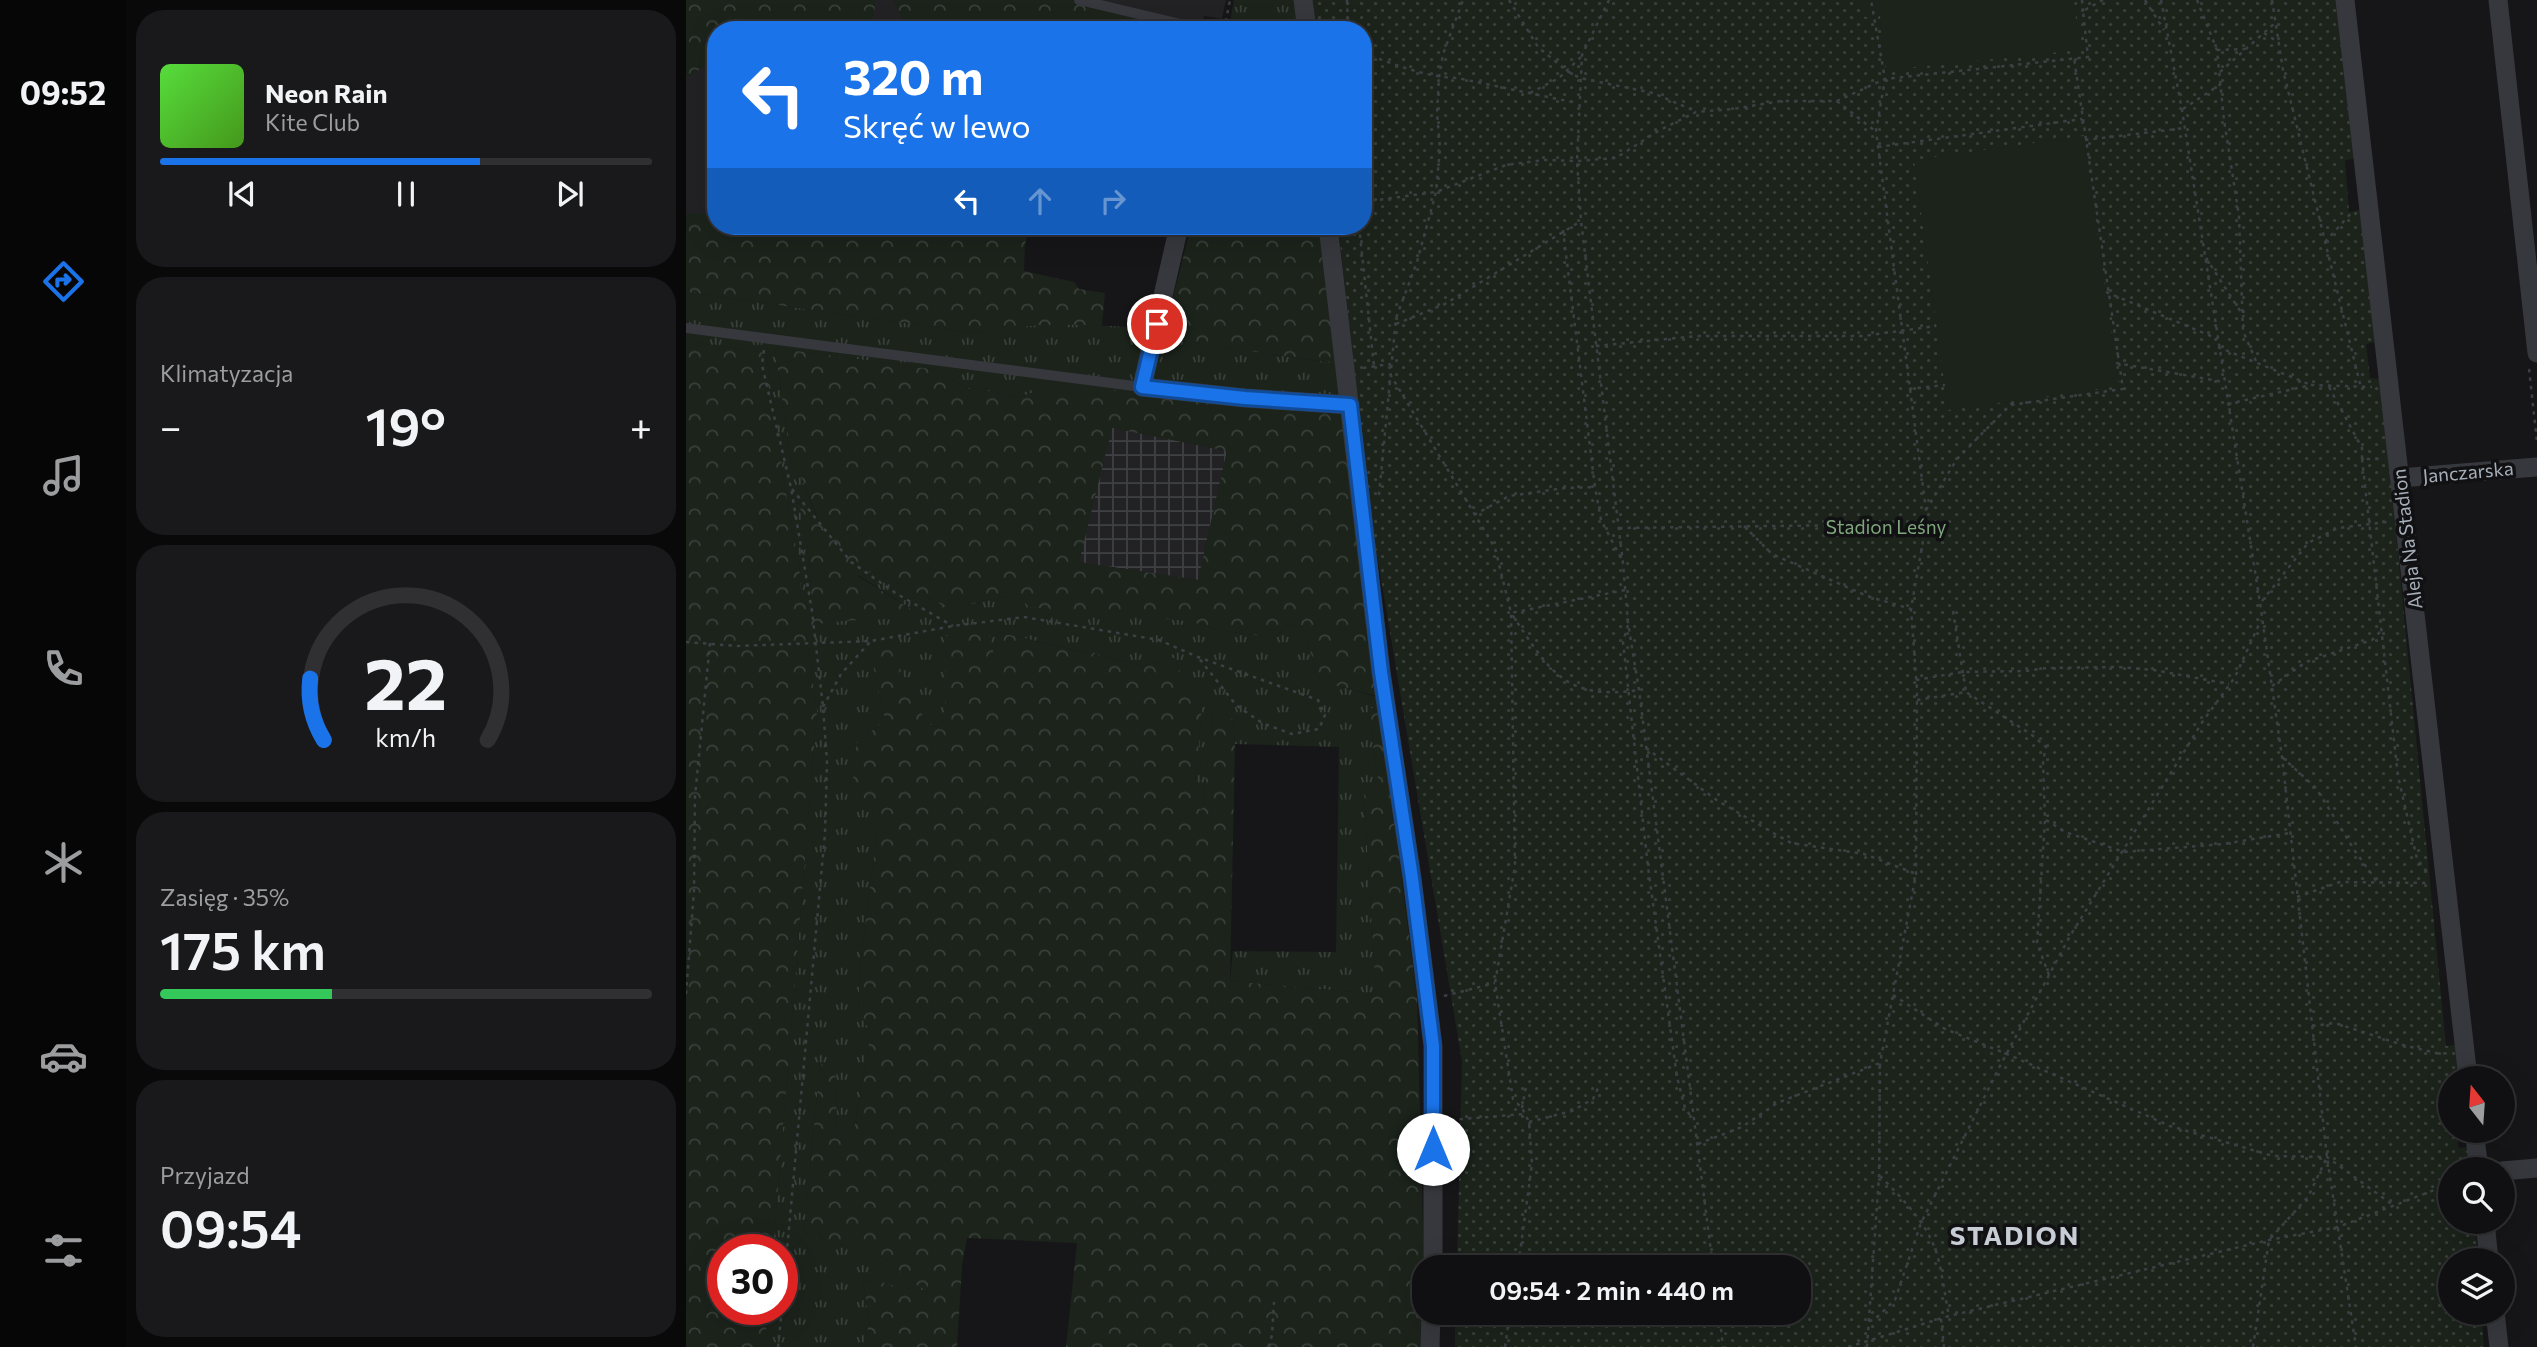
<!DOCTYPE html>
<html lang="pl">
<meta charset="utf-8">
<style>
body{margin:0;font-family:Commissioner,sans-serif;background:#19191b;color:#f1f3f6;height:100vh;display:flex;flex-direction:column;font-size:26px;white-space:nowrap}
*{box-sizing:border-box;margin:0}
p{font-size:23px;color:#9c9d9f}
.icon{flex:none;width:38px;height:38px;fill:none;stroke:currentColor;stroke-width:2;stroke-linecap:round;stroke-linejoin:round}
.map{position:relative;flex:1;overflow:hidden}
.side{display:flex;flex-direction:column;gap:10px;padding:10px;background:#09090a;width:560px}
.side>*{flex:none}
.top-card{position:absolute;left:21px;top:21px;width:665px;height:214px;border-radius:28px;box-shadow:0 7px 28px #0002,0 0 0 2px #303032;background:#1a73e8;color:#fff;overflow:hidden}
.needle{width:46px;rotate:343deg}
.controls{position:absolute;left:1752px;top:1066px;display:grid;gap:14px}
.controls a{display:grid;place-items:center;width:77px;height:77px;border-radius:50%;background:#101012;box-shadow:0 7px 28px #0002,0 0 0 2px #303032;font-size:35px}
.speed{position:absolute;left:21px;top:1234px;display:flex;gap:14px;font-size:35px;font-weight:700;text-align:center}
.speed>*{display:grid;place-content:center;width:91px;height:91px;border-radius:50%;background:#101012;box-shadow:0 7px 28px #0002,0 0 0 2px #303032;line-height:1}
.speed .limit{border:10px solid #d22;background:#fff;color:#111}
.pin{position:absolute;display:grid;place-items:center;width:60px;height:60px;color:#fff;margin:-30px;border:4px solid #fff;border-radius:50%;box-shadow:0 2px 7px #0007}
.me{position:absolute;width:77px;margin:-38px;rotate:0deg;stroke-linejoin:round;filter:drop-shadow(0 0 5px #0008)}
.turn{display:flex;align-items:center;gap:24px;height:147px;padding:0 21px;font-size:32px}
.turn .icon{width:91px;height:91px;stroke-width:2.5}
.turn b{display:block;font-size:49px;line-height:60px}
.lanes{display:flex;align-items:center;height:66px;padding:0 21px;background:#0003;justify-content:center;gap:35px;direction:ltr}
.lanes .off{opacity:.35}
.big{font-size:52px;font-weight:600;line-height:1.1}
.side .widget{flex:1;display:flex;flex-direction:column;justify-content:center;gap:10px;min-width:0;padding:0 24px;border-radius:28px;background:#19191b}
.side .dial{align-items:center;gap:0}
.dial svg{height:182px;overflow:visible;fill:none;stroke:#303032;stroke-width:7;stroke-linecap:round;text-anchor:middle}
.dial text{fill:#f1f3f6;stroke:none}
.song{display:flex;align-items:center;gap:21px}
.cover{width:84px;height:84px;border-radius:10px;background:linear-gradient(135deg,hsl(110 70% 55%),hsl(100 70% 35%))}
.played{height:7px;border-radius:4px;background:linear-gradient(90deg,#1a73e8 65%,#303032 65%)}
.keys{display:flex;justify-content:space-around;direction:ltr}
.heat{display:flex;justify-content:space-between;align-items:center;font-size:38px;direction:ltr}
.charge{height:10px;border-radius:5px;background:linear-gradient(90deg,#34c759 35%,#303032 0)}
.trip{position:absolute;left:726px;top:1255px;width:399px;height:70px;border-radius:28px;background:#101012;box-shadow:0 7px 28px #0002,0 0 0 2px #303032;font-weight:600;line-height:70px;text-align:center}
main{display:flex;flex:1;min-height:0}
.tab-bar{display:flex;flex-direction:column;width:126px;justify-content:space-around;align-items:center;background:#060607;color:#9c9d9f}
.tab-bar .icon{width:49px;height:49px}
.tab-bar .active{color:#1a73e8}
.tab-bar b{font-size:32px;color:#f1f3f6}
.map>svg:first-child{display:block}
.built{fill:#222225}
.industrial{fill:url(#industrial-grid)}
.grass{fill:url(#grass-tufts)}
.forest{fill:url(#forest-crowns);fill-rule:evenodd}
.park{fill:url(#park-dots)}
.garden{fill:#1b231b}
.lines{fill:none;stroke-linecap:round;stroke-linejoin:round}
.path{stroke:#3c4044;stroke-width:2.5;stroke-dasharray:3.5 5;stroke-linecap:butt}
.lane{stroke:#36383d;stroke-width:10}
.street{stroke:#36383d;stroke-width:19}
.route-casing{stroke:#114b97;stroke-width:18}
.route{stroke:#1a73e8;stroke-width:12}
.labels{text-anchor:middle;stroke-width:7;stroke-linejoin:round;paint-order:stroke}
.street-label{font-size:19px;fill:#a6afb9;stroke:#111113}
.park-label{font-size:19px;fill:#7fa67c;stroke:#111113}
.district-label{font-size:26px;font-weight:bold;letter-spacing:2px;fill:#c8cdd5;stroke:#111113}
</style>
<main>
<nav class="tab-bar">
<b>09:52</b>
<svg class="icon active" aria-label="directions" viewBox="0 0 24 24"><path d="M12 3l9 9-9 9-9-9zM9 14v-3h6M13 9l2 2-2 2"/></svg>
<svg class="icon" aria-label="music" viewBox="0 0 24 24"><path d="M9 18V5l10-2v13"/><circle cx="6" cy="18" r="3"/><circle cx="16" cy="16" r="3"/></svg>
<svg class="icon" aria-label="phone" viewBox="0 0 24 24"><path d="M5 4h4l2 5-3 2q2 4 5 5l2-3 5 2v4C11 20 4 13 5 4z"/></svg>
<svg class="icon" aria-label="climate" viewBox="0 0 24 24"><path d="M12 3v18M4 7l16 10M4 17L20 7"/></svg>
<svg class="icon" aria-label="car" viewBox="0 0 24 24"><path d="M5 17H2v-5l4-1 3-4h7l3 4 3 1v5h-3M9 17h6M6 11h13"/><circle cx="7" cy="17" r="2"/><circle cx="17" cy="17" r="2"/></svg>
<svg class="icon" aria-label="filters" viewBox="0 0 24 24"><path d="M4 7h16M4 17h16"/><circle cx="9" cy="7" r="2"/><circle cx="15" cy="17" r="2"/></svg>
</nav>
<section class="side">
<div class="widget">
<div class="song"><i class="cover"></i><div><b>Neon Rain</b><p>Kite Club</p></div></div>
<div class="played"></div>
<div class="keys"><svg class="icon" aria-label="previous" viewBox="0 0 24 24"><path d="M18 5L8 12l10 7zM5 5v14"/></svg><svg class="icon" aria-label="pause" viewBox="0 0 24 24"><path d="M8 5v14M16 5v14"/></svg><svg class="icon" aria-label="next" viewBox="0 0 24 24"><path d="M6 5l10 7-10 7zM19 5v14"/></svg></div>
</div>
<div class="widget"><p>Klimatyzacja</p>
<div class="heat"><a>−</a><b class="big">19°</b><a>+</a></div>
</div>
<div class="widget dial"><svg viewBox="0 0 100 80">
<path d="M14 69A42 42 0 1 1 86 69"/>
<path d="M14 69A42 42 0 0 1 8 42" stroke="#1a73e8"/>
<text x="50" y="56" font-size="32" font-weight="700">22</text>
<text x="50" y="72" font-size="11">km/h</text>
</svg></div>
<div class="widget"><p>Zasięg · 35%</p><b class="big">175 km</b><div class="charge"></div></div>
<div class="widget"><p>Przyjazd</p><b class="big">09:54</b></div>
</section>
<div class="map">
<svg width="1851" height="1347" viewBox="0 0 1851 1347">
<defs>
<pattern id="industrial-grid" width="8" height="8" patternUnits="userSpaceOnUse" patternTransform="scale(1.75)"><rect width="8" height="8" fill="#222225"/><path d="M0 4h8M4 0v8" fill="none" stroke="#3f4043"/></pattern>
<pattern id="grass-tufts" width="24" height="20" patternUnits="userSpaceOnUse" patternTransform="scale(1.75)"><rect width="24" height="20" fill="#1b231b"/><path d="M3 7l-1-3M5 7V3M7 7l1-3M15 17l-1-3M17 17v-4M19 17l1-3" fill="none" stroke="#39403a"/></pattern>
<pattern id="forest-crowns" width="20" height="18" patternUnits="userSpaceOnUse" patternTransform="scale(1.75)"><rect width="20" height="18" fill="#1b231b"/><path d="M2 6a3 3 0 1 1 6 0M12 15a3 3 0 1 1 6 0" fill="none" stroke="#39403a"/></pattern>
<pattern id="park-dots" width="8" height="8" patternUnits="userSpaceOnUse" patternTransform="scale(1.75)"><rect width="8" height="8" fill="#1b231b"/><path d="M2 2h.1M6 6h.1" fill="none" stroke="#39403a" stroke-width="1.8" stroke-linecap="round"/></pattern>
</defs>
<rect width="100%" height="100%" fill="#161618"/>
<!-- built -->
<path class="built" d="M0 0H540L536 19 518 16 514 30H30V226L0 268Z"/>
<!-- industrial -->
<path class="industrial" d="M426 427 541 451 512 580 392 562Z"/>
<!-- grass -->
<path class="grass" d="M548 0H611L613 30H555L543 27Z
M0 289 15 294 289 333 331 326 365 323 479 329 488 333V340L640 362 650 354 657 413 359 389 333 397 279 387 252 370 89 348 105 462 116 479 134 526 114 500 124 570 126 611 115 599 113 558 105 528 80 353 0 341Z
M187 571 264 609 331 594 467 617 503 621 533 630 589 638 602 624 616 628 635 681 691 697 694 708H682L692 780 678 791 690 994 544 981 547 951 650 952 653 747 549 744 547 720 528 705 516 810 502 808 509 787 516 706 499 686 489 658 458 666 312 632 315 685 260 730 241 724 201 643 185 656 199 720 170 744 166 804 194 810 175 958 172 1013 185 1031 169 1125 150 1138 151 1078 134 1064 118 1233 198 1258 232 1286 247 1293 177 1280 183 1322 178 1347H79L82 1309H96V1250L87 1249 131 712 119 626 227 610 172 575Z"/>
<!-- forest -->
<path class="forest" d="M0 0H190L185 30H30V66L25 62 0 78Z
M206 0H387L453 20 471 30H218L215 16Z
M10 213 30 215V226H343L339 244 338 271 388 282 393 289 419 293 416 326C370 323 335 325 289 333L15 294 0 289V214Z
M505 226H635L650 354 648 360 641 362 487 340 488 333 479 329Z
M0 341 80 353 105 528 113 558 115 599 125 610 124 570 113 499 133 522 116 479 105 462 89 348 252 370 279 387 333 397 359 389 419 390 657 413 691 696 635 682 616 628 602 624 589 638 533 630 503 621 343 607 331 594 264 609 187 571 172 576 228 611 198 619 154 621 119 626 131 712 87 1249 37 1250V1309H82L79 1347H0ZM426 428 541 451 512 580 393 562Z
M301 626 314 679 311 632 458 666 489 658 499 686 516 706 509 787 502 808 516 809 528 704 547 720 549 744 544 981 690 994 678 791 692 780 682 708H694L731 998 740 1347H380L391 1243 281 1238 276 1266 271 1347H178L183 1322 177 1280 243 1292 232 1286 198 1258 118 1233 134 1063 151 1078 150 1138 169 1125 185 1031 172 1014 175 958 194 810 165 804 170 744 199 720 185 656 201 642 241 724 259 730 260 636Z"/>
<!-- park -->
<path class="park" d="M626 0H1652L1669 159 1659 160 1663 212 1674 210 1689 342 1680 344 1684 378 1695 379 1760 1046 1769 1045 1776 1078H1764V1130L1770 1131 1773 1148 1781 1147 1786 1169H1764V1222H1789L1792 1260H1764V1312L1795 1313 1798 1347H769V1313L1113 1312V1267H771L776 1061 687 531 652 226H677V30H629Z"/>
<!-- garden -->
<path class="garden" d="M1173 0H1388L1393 50 1200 70 1194 16 1176 17Z
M1398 136 1433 386 1262 410 1228 160Z"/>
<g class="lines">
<!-- path -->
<path class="path" d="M661 0 662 30
M823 0 852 47 881 71 894 78 967 93 1009 111
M923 0 896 55 891 161 895 221 937 563 942 623 953 690 1027 1267
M1396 0 1397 11
M1459 0 1478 30
M1475 0 1496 110 1574 603 1596 757 1641 1157 1670 1347
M1511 0 1531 50 1538 120 1553 216 1557 331 1570 361
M1586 0 1597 70 1675 388
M538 30 544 0
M559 30 567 17
M1578 33 1592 42
M1531 50 1559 49
M677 53C708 64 738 77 771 78L891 103
M1534 72 1589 23
M844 93 873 78 895 57
M1151 101 1189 131
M1497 109 1535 84
M1399 140 1499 128
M1192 147 1396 119
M677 202 750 192 820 165 858 160 891 161 930 158 972 131 1010 112 1047 109 1095 101H1151L1199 79 1402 57 1397 11 1417 0
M673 226 688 366
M877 230 909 487 915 520 937 562
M1639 242 1667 211
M1520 258 1558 317
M1420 292 1532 339
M710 324 759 304 895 221
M910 346 1011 336H1177L1250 326
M1532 347 1625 385
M78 350 76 365 105 488 126 611 137 707 141 762 139 833 96 1305
M1430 363 1538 382
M677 368 705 364
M1843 369 1851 442
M704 374 809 548 825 613 829 866 809 983 827 1099 836 1108 843 1122 846 1164 832 1267
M1643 387 1676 448V459H1694
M1223 389 1259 385
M1542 404 1625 385 1686 387
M1325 405 1437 389 1388 58
M1676 459 1712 776 1731 859 1741 872
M106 489 165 562 211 594 267 626
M693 495 710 318 731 262 750 192 754 148 751 113 753 77 757 54 777 0
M1240 510 1271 459 1329 400
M788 515 823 496 879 488 909 487
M1058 526 1086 554 1181 596 1225 609
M933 528 1240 524
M939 590 825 613C863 670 878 701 953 690
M1576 601 1622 543 1652 528 1701 522
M1267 611 1280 692
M942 625 937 642 962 867 991 1077 999 1108 1006 1118
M0 642 51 646 185 641 267 626 338 617 473 640 512 657 632 700 639 715 633 729 606 734 576 723 550 705 512 657
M1230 680 1276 672 1340 671 1361 668 1432 667 1468 670 1543 684
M1586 686 1620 662 1686 640 1694 632
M1231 700 1280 692 1346 735 1360 747 1357 761 1359 820 1351 943 1363 975
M137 707 155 674 184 642
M960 748 1032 801 1105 843 1178 854 1228 873
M1596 757 1630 788 1669 851 1691 882
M1360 820 1379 832 1438 852 1537 844 1604 833
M1611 897 1654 882 1742 883
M0 994 8 891 9 796 24 643
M1207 995 1259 1029 1321 1054 1484 1126 1587 1156 1641 1157 1707 1205
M758 996 809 983
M1626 1026 1649 1023 1717 1045 1754 1054 1762 1053
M836 1108 840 1086
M765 1120 838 1114
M843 1122 886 1111 907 1099 914 1084
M1012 1144 1056 1127 1091 1103 1194 1063
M1194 1176C1214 1196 1237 1219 1248 1246 1255 1261 1259 1298 1263 1316
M1033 1312 1037 1347
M1255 1319 1258 1347
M1183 1321 1188 1320 1209 1300 1235 1223 1315 1064 1384 936 1517 721 1549 677 1575 620
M92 1347 96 1309
M583 1347 586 1335 588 1302
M819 1347 824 1312
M1162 1347 1263 1316 1583 1240 1652 1227 1764 1184
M1181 1347 1193 1176 1194 1063 1230 874 1231 690 1225 609 1240 524V510L1190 131 1199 79 1185 0
M1567 1347 1583 1240 1622 1197 1641 1157"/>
<!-- lane -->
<path class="lane" d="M393 0 520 30
M0 328 456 387"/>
<!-- street -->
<path class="street" d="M617 0 621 30
M1659 0 1782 1078
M1812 0 1851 353
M493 226 456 387 559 398 664 405
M642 226 695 672 726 878 747 1046V1267
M1714 478 1851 467
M1788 1130 1793 1169
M1816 1171 1851 1168
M1799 1222 1803 1260
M1809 1312 1813 1347
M744 1347 745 1312"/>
</g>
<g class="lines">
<!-- route casing -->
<g class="route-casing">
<path id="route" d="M471 324 456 387 559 398 664 405 695 672 726 878 747 1046V1149"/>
</g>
<!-- route -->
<use href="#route" class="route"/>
</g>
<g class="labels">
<!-- street labels -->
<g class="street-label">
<text transform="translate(1782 472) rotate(-5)" y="7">Janczarska</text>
<text transform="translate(1721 539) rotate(-97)" y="7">Aleja Na Stadion</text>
</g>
<!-- park labels -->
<g class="park-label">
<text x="1200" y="534">Stadion Leśny</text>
</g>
<!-- district labels -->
<g class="district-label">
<text x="1329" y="1245">STADION</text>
</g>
</g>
</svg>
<div class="controls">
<a><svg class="needle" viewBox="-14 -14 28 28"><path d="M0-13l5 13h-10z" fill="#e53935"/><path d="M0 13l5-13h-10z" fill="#9c9d9f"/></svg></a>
<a><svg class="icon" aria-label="search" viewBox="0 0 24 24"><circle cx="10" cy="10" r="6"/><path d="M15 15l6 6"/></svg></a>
<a><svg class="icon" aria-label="layers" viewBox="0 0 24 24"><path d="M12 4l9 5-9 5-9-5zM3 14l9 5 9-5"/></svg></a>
</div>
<div class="speed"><div class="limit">30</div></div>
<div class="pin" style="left:471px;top:324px;background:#d93025"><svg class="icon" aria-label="arrive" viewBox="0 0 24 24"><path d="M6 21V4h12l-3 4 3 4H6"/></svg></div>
<svg class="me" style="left:747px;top:1149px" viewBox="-20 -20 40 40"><circle r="19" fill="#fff"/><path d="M0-13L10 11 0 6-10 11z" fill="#1a73e8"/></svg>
<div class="trip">09:54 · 2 min · 440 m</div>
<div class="top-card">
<div class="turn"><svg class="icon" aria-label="left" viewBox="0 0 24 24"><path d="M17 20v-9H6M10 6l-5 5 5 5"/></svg><div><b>320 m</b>Skręć w lewo</div></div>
<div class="lanes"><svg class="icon" aria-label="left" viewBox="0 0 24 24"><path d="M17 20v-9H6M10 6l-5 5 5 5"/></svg><svg class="icon off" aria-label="ahead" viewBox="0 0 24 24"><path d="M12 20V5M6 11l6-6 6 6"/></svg><svg class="icon off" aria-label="right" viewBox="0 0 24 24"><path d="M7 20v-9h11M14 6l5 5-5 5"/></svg></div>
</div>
</div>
</main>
